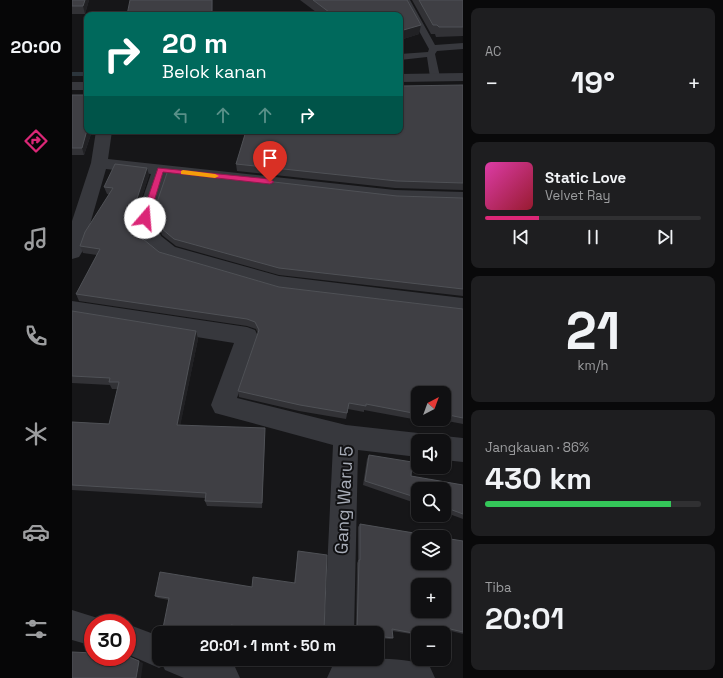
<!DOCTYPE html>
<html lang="id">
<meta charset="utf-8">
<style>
body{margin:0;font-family:"Space Grotesk",sans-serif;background:#1e1e20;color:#f1f3f6;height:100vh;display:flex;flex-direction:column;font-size:15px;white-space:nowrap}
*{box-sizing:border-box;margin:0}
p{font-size:13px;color:#9c9d9f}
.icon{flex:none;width:22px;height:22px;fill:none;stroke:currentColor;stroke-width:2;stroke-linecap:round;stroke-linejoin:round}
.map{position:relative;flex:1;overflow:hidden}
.details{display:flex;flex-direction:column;gap:8px;padding:8px;background:#09090a;width:260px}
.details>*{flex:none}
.hud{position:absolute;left:12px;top:12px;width:319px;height:122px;border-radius:8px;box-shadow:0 1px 3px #0004,0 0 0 1px #303032;background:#00695c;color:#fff;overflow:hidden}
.needle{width:26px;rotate:41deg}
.controls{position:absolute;left:339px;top:386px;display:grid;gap:8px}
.controls a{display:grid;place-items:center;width:40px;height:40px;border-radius:8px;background:#101012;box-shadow:0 1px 3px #0004,0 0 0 1px #303032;font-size:20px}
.speed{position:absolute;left:12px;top:614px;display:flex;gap:8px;font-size:20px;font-weight:700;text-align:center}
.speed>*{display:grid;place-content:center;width:52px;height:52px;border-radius:50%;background:#101012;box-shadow:0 1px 3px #0004,0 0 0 1px #303032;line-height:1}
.speed .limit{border:6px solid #d22;background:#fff;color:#111}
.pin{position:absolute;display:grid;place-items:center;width:34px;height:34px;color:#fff;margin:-41px -17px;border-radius:50% 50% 50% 0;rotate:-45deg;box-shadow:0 0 4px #0007}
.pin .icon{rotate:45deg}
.me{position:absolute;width:44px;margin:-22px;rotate:18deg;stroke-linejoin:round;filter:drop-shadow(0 0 3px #0008)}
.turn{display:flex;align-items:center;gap:14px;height:84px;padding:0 12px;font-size:18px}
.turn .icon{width:52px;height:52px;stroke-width:2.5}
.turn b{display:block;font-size:28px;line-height:34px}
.lanes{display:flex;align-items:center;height:38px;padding:0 12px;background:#0003;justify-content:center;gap:20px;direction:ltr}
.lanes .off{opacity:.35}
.big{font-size:30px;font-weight:800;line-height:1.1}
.details .widget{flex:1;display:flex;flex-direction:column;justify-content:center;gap:6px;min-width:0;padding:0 14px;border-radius:8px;background:#1e1e20}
.details .dial{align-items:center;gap:0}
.dial b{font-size:52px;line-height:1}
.song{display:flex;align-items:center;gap:12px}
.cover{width:48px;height:48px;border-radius:6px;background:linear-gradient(135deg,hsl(320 70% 55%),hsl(350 70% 35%))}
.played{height:4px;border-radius:2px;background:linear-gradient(90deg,#db2777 25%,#303032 25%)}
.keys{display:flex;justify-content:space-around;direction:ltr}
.heat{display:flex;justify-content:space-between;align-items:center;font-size:22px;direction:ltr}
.charge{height:6px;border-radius:3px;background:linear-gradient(90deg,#34c759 86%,#303032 0)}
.trip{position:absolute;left:80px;top:626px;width:232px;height:40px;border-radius:8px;background:#101012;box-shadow:0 1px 3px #0004,0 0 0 1px #303032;font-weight:800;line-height:40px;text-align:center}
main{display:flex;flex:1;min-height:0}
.tab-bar{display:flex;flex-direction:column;width:72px;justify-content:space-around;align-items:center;background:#060607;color:#9c9d9f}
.tab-bar .icon{width:28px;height:28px}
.tab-bar .on{color:#db2777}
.tab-bar b{font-size:18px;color:#f1f3f6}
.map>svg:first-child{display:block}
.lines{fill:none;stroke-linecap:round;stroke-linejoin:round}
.stream{fill:#2c353c;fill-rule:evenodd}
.service{fill:#37383d;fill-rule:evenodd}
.minor{fill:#37383d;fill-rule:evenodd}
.tertiary{fill:#37383d;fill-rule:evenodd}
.wall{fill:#323236}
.shaded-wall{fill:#212124}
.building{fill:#3f3f44;stroke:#4f5156;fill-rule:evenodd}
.route{fill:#db2777;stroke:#8e194d}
.slow{fill:#f59e0b}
.labels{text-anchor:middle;stroke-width:4;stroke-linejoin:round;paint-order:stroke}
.near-street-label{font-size:18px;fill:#a8adb8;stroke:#111113}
</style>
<main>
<nav class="tab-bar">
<b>20:00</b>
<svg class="icon on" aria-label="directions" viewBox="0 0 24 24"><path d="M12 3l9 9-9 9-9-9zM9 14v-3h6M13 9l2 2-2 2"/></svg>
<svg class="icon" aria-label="music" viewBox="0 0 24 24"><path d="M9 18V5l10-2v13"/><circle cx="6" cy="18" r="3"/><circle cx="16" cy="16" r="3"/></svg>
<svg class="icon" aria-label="phone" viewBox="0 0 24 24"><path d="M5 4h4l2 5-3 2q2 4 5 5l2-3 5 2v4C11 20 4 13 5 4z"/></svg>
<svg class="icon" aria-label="climate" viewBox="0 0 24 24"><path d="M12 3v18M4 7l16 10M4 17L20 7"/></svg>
<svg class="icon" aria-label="car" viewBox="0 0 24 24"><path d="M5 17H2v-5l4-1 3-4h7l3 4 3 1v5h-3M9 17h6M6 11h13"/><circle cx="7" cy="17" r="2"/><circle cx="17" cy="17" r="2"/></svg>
<svg class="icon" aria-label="filters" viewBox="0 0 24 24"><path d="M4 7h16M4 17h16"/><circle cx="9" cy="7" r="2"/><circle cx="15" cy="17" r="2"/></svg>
</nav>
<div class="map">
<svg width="391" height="678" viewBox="0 0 391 678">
<rect width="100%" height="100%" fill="#161618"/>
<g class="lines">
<!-- stream -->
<path class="stream" d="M0 72H15V76H0Z"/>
<!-- service -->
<path class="service" d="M330 0H338L363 45 391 43V49L365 51 363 54 368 77 366 79H360L358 77 355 57 328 60V54L356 52 357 49Z"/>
<!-- minor -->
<path class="minor" d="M24 131H40L36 159 323 190 391 192V204L323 202 96 176 82 218 89 236 103 247 207 276 391 298V314L207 292 89 257 74 245 64 218 79 174 34 169 10 252 7 257 0 259V221L19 163Z
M0 301 175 327 183 330 186 336 165 398 274 425 346 433 355 437 357 441H346V457L286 450 282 633H252L261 445 143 413 139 405 162 343 0 317Z
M372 436 391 438V462L372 460V441H362Z
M0 610 32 620 33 623H21V646L0 640Z
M55 624 87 636V659H144L163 667 168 678H112L93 670 91 666 87 668 55 654Z
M273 659C301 659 333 656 358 667L363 678H255L260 667Z"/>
<!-- tertiary -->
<path class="tertiary" d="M391 73V81L328 82V74Z
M0 82H15V90H0Z"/>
</g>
<!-- wall -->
<path class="wall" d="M0 0H17L13 14H0Z
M228 0H335L347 34 328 40V15H248Z
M340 0H391V36L364 37 363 34H359Z
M391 85V190L323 188 165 171 164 164Z
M0 95 15 131H20L12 155H0Z
M75 168 77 175 63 218 71 239 87 252 207 287 391 309V424L365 419H372V393H346V419H347L346 420 292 410V412L276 409 274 419 227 411 167 397 166 391 186 334 184 329 175 326 7 301 4 294 25 255 11 253 8 246 37 194H35L32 187Z
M325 196 391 198V296L207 275 104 246 90 235 84 218 82 211Z
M0 311 124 331 126 339 108 425 193 435 190 508 135 506 133 501V498L0 490V422L37 424 46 389H40L38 385 0 383Z
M297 455 339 476 391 485V519L372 512V489H346V504L291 485 295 459Z
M288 524 391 541V634L371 629 346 633V635L320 631 321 638 318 639 305 638V633H284L285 563 286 561V527Z
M226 551 252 631 253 633H260H197L160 627 159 633H90L97 600 86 598 83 596 222 583Z"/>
<!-- shaded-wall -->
<path class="shaded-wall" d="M13 0H17L13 14 11 6Z
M140 0H141L140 15Z
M349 25 347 34 328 40V31Z
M15 131H20L12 155 10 148Z
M75 168 77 175 63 219 61 211Z
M124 331 126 339 107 432 105 425Z
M193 428V435L190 508V503Z
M159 625 160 627 159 633H158Z
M55 656 71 663 69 678H64Z"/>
<!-- building -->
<path class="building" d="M0 0H13L11 6H0Z
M58 0H140V15H55Z
M241 0H335L349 25 328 31V15H261Z
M347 0H391V27H367L365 25H361Z
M391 85V183L325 181 164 164 174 131H328V86Z
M0 95H15V130L10 148H0Z
M43 164 75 168 61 211 71 239 87 252 207 287 391 309V418L372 414V393H346V414L294 404V406L277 403 275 413 228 405 166 391 187 330 183 322 175 319 4 294 28 249 8 246 13 232 41 188 32 187Z
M96 170 325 196 391 198V289L207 268 102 239 89 228 82 211Z
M0 311 124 331 105 425 193 428 190 503 133 501 134 493 0 485V422L37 424 47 382H37L38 378 0 376Z
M297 455 340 462 339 476 391 485V514L372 507V489H346V498L293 481Z
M288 524 366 537H346V563H372V538L391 541V632L370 627 371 633H346V634L320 629 321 638 305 636V633H284L285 632 287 560H288ZM346 585H372V611H346Z
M226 551 255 555 252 631 253 633H260H208L159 625 158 633H90L97 598 83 596 88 572 180 587 181 577 223 583Z
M0 652 21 653V657H55V656L67 661 64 678H0Z"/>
<!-- route -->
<path class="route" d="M86 168 198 179 202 182 198 184 91 172 77 218 73 221 69 218Z"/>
<!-- slow -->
<path class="slow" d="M111 170 143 174 147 176 143 178 109 174V171Z"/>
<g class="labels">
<!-- near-street labels -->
<g class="near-street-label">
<text transform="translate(272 500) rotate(-87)" y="6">Gang Waru 5</text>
</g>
</g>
</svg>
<div class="controls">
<a><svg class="needle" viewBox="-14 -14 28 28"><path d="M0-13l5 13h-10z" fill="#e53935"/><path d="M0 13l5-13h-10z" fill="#9c9d9f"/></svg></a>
<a><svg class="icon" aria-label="sound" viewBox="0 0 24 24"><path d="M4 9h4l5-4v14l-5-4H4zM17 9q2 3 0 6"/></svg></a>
<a><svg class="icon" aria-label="search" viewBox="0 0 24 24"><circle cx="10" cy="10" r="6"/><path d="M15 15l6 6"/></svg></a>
<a><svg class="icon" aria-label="layers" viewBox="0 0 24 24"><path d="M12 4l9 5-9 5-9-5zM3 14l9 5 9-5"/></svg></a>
<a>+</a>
<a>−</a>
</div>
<div class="speed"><div class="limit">30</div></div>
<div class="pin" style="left:198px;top:182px;background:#d93025"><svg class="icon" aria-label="arrive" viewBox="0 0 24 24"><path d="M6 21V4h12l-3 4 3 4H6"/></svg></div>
<svg class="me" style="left:73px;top:218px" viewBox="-20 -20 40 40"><circle r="19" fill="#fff"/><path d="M0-13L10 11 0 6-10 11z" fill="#db2777"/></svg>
<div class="trip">20:01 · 1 mnt · 50 m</div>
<div class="hud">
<div class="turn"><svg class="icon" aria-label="right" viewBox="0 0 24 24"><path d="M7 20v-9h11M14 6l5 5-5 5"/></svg><div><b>20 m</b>Belok kanan</div></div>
<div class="lanes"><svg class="icon off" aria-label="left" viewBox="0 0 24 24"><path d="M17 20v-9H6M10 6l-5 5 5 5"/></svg><svg class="icon off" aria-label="ahead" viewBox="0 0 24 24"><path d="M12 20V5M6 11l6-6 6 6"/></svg><svg class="icon off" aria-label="ahead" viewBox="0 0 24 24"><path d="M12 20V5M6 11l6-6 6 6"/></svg><svg class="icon" aria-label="right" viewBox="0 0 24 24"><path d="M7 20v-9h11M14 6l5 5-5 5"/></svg></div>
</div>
</div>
<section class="details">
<div class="widget"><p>AC</p>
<div class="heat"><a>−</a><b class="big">19°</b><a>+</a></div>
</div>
<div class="widget">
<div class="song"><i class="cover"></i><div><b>Static Love</b><p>Velvet Ray</p></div></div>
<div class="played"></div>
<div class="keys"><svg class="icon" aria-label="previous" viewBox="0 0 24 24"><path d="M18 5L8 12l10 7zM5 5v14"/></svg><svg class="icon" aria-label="pause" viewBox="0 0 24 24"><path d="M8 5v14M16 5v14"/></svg><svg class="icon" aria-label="next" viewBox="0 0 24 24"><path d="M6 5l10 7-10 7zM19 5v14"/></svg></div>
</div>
<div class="widget dial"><b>21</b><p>km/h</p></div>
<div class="widget"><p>Jangkauan · 86%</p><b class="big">430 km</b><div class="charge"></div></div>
<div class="widget"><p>Tiba</p><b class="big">20:01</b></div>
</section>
</main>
